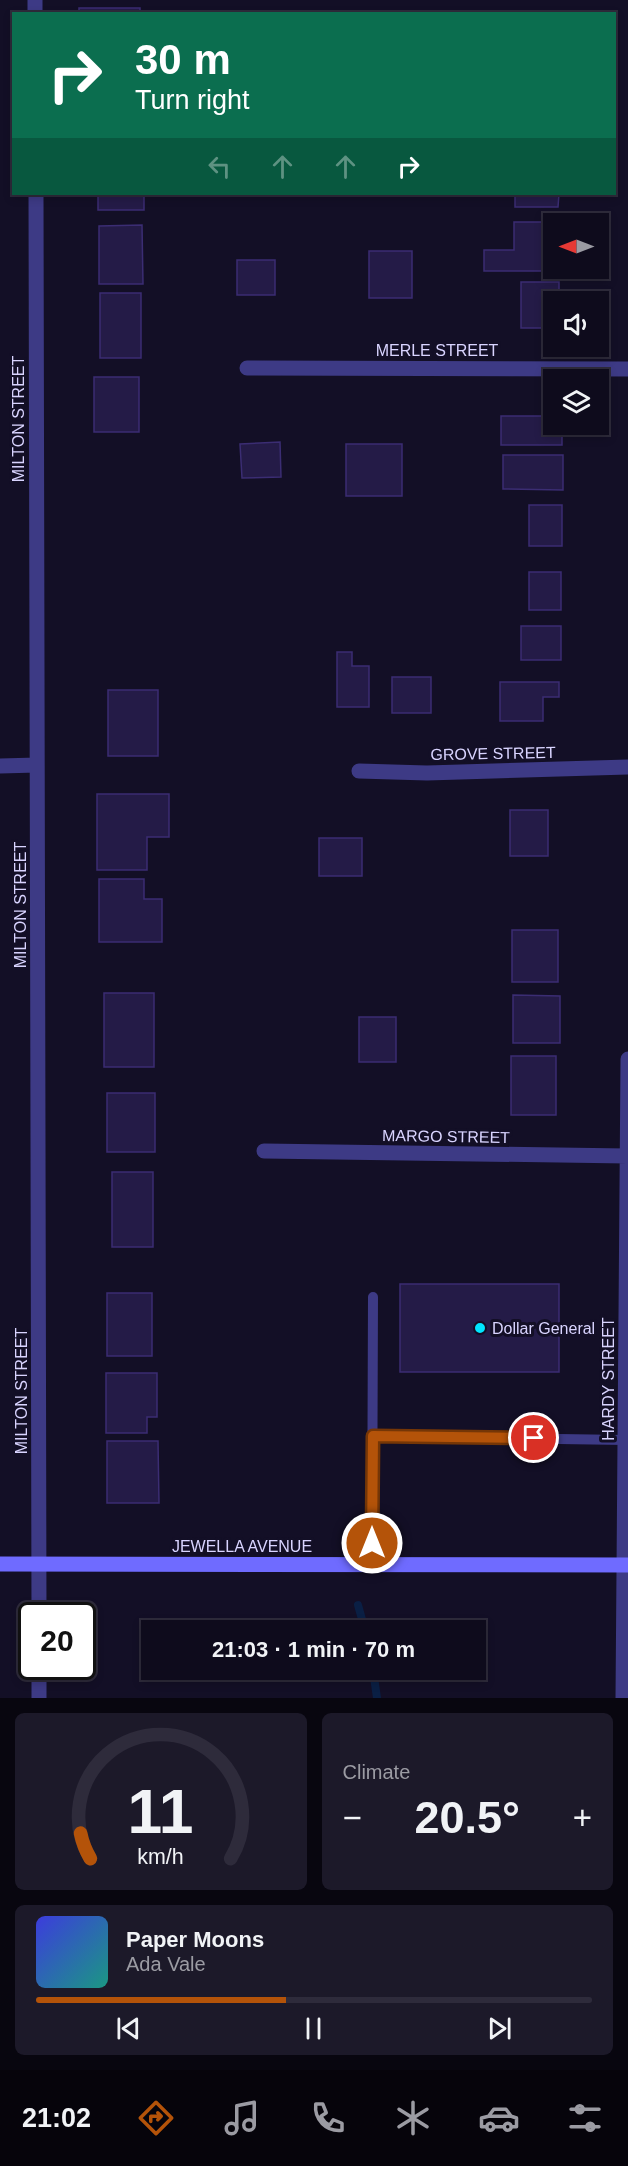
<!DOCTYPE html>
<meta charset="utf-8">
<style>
body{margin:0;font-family:Helvetica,sans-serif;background:#1c1929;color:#f1f3f6;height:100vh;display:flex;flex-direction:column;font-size:22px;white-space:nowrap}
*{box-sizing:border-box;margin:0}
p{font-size:20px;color:#9b9ba3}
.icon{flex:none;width:33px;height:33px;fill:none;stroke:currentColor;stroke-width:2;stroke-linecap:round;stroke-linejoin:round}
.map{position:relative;height:1698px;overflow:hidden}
.sheet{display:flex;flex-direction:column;gap:15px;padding:15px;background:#08060f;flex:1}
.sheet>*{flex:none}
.guide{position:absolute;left:12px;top:12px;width:604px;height:183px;border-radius:0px;box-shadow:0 3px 9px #0003,0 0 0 2px #2e2b3b;background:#0b6e4f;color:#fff;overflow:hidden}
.needle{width:39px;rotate:270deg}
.fabs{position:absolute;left:543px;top:213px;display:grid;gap:12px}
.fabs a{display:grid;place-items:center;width:66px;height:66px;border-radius:0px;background:#0e0b1c;box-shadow:0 3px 9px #0003,0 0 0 2px #2e2b3b;font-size:30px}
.speed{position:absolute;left:18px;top:1602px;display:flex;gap:12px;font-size:30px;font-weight:700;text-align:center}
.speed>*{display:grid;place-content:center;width:78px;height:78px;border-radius:50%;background:#0e0b1c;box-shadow:0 3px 9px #0003,0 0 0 2px #2e2b3b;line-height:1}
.speed .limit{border:3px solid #111;border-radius:9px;background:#fff;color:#111}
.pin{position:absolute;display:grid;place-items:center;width:51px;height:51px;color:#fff;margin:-26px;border:3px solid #fff;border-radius:50%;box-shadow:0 2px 6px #0007}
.me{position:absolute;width:66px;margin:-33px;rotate:0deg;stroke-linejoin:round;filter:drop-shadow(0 0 4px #0008)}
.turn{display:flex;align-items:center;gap:21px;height:126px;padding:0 24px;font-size:27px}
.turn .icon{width:78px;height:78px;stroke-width:2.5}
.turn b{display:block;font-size:42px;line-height:51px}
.lanes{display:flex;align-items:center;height:57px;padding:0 24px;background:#0003;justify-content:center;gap:30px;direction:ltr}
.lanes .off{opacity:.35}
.big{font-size:45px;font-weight:800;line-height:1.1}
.sheet .widget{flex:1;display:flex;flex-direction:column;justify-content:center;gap:9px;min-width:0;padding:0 21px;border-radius:9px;background:#1c1929}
.sheet .dial{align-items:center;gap:0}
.dial svg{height:156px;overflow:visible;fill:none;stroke:#2e2b3b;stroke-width:7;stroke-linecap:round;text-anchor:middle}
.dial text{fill:#f1f3f6;stroke:none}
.song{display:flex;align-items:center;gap:18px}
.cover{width:72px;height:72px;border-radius:9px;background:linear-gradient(135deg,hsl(240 70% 55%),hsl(170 70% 35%))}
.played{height:6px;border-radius:3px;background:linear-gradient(90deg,#b45309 45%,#2e2b3b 45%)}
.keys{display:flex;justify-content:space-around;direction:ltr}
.heat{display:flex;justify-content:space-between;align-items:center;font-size:33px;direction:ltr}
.sheet .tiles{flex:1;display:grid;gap:15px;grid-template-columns:1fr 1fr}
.widget:last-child{grid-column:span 2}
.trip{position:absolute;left:141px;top:1620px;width:345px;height:60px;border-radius:0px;background:#0e0b1c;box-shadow:0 3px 9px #0003,0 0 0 2px #2e2b3b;font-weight:800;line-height:60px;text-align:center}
.menu{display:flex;height:96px;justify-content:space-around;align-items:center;background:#06040b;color:#9b9ba3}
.menu .icon{width:42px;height:42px}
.menu .on{color:#b45309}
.menu b{font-size:27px;color:#f1f3f6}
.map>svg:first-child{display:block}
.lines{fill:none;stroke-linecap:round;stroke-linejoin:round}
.stream{stroke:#0a1f44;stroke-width:8}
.building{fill:#241b47;stroke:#3b2d73;stroke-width:1.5}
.service{stroke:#3d3a85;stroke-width:10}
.minor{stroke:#3d3a85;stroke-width:15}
.secondary{stroke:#6f6bff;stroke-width:15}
.route-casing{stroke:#753606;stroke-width:15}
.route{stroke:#b45309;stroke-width:10}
.poi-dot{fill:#00e5ff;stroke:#130f26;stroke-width:2}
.labels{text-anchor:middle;stroke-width:6;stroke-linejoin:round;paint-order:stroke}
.street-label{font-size:16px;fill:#d9d4ff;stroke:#130f26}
.poi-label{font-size:16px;fill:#d9d4ff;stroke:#130f26;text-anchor:start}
</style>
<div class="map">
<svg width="628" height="1698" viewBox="0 0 628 1698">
<rect width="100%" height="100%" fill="#130f26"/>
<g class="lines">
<!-- stream -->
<path class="stream" d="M358 1605 365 1630
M373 1670 377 1698"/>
</g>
<!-- building -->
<path class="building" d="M79 8H140V14H79Z
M98 194H144V210H98Z
M515 194H559L558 207H515Z
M514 222H558V224H554V268H558V271H484V250H514Z
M142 225 143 284H99V226Z
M369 251H412V298H369Z
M237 260H275V295H237Z
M521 282H559V302H554V328H521Z
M100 293H141V358H100Z
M94 377H139V432H94Z
M501 416H554V424H562V445H501Z
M280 442 281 477 242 478 240 444Z
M346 444H402V496H346Z
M503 455H563V490L503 489Z
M529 505H562V546H529Z
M529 572H561V610H529Z
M521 626H561V660H521Z
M337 652H352V666H369V707H337Z
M392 677H431V713H392Z
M500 682H559V697H543V721H500Z
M108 690H158V756H108Z
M97 794H169V837H147V870H97Z
M510 810H548V856H510Z
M319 838H362V876H319Z
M99 879H144V899H162V942H99Z
M512 930H558V982H512Z
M104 993H154V1067H104Z
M513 995 560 996V1043H513Z
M359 1017H396V1062H359Z
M511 1056H556V1115H511Z
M107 1093H155V1152H107Z
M112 1172H153V1247H112Z
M400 1284H559V1372H400Z
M107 1293H152V1356H107Z
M106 1373H157V1417H147V1433H106Z
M107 1441H158L159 1503H107Z"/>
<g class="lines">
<!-- service -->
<path class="service" d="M373 1436 626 1440
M372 1564 373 1297"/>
<!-- minor -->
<path class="minor" d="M35 0V14
M36 194 39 1616
M247 368 628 369
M0 766 37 765
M359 771 427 773 628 767
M264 1151 627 1156
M39 1698V1666
M623 1698 628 1059"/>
<!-- secondary -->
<path class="secondary" d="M0 1564 628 1565"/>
</g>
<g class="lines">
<!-- route casing -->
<g class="route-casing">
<path id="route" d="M372 1543 373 1436 534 1438"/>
</g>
<!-- route -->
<use href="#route" class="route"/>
</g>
<!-- markers -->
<circle class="poi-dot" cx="480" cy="1328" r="6"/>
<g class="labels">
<!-- street labels -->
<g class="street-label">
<text x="437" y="356">MERLE STREET</text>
<text transform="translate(18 419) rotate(-90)" y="6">MILTON STREET</text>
<text transform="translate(493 753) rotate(-1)" y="6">GROVE STREET</text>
<text transform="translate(20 905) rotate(-90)" y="6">MILTON STREET</text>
<text transform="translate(446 1136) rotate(1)" y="6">MARGO STREET</text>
<text transform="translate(608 1379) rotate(-90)" y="6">HARDY STREET</text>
<text transform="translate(21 1391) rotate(-90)" y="6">MILTON STREET</text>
<text x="242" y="1552">JEWELLA AVENUE</text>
</g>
<!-- poi labels -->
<g class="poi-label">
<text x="492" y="1334">Dollar General</text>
</g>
</g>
</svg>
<div class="fabs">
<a><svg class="needle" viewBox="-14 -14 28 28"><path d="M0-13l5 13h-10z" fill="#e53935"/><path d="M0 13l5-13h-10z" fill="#9b9ba3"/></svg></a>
<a><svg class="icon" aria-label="sound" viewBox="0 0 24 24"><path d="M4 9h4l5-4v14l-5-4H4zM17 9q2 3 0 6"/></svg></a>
<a><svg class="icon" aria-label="layers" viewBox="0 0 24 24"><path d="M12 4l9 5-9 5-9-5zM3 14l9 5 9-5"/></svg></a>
</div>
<div class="speed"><div class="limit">20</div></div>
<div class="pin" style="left:534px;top:1438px;background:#d93025"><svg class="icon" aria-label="arrive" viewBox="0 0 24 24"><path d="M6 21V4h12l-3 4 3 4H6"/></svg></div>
<svg class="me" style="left:372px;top:1543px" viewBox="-20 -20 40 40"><circle r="17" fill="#b45309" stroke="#fff" stroke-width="3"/><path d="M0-11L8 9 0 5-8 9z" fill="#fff"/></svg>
<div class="trip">21:03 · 1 min · 70 m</div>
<div class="guide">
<div class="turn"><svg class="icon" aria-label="right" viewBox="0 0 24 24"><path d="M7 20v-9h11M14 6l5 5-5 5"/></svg><div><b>30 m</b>Turn right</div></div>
<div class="lanes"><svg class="icon off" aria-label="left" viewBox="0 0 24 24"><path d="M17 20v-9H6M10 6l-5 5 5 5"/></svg><svg class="icon off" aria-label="ahead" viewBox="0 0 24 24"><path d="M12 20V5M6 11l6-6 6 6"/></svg><svg class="icon off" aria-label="ahead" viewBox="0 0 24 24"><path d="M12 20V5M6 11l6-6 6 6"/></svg><svg class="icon" aria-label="right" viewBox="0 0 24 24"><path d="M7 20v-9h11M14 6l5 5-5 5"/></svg></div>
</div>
</div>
<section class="sheet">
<div class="tiles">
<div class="widget dial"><svg viewBox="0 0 100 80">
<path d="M14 69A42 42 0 1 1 86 69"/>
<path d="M14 69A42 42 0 0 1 9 56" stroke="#b45309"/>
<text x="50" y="56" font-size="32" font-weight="700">11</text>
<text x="50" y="72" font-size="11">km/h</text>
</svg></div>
<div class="widget"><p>Climate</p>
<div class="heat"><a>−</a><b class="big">20.5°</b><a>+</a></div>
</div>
<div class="widget">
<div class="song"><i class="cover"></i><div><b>Paper Moons</b><p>Ada Vale</p></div></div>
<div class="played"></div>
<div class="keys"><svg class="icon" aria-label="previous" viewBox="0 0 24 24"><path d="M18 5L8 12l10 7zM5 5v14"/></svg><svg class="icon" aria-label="pause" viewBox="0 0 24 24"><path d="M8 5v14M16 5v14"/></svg><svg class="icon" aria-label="next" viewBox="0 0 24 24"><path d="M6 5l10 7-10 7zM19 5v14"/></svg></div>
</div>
</div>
</section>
<nav class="menu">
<b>21:02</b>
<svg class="icon on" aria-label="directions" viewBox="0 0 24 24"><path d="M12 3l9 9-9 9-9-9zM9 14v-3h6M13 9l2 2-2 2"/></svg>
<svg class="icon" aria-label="music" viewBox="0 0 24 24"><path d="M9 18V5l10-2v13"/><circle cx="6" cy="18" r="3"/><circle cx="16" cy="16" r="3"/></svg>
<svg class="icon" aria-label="phone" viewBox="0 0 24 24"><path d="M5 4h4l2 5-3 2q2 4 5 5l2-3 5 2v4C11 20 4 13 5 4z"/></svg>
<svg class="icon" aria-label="climate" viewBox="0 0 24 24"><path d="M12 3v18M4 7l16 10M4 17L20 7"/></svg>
<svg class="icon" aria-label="car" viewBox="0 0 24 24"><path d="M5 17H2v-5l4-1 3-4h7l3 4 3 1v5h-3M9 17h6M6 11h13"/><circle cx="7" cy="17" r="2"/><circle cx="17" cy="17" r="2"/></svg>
<svg class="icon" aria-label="filters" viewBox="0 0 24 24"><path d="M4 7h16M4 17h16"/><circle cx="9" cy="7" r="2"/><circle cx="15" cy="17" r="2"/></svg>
</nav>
